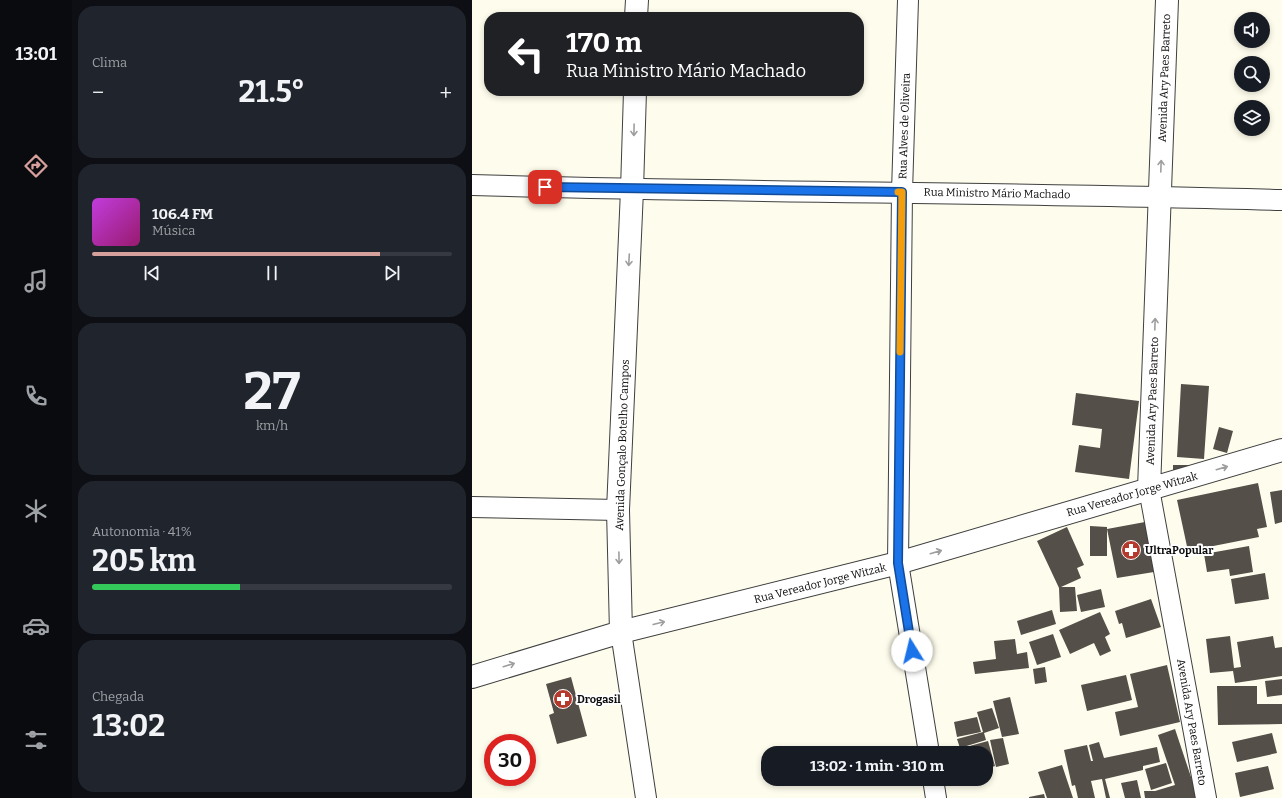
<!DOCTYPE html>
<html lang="pt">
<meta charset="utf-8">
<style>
body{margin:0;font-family:Bitter,serif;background:#20242c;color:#f1f3f6;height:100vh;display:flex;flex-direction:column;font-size:15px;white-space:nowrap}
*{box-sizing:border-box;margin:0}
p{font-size:13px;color:#9ea1a6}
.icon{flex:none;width:22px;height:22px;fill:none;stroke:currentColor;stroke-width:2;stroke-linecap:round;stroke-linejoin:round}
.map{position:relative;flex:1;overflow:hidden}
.sheet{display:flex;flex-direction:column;gap:6px;padding:6px;background:#0d0f14;width:400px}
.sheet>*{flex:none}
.top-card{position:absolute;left:12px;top:12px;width:380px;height:84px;border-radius:16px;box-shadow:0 2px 6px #0003;background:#202124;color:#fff;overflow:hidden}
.fabs{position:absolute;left:762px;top:12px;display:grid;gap:8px}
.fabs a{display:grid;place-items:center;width:36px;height:36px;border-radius:50%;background:#171b24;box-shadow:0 2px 6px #0003;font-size:20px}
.speed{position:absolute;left:12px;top:734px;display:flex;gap:8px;font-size:20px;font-weight:700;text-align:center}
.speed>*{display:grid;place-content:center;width:52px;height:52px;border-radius:50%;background:#171b24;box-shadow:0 2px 6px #0003;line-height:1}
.speed .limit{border:6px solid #d22;background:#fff;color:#111}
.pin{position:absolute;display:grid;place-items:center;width:34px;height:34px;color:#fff;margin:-17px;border-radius:8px;box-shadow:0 2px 6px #0006}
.me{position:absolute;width:44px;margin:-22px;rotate:351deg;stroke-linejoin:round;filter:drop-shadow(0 0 3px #0008)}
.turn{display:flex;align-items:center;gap:14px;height:84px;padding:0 16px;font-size:18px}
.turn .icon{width:52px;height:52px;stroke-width:2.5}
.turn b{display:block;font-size:28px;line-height:34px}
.big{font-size:30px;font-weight:700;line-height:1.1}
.sheet .tile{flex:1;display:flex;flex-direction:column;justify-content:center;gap:6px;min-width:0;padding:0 14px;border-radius:16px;background:#20242c}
.sheet .dial{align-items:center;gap:0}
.dial b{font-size:52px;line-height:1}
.song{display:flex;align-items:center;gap:12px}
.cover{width:48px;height:48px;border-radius:6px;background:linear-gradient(135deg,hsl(290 70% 55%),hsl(320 70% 35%))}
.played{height:4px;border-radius:2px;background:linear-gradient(90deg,#d6a09c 80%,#363941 80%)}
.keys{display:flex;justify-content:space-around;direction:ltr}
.heat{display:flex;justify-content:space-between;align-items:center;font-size:22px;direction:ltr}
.charge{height:6px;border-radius:3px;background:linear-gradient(90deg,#34c759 41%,#363941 0)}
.trip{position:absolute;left:289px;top:746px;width:232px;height:40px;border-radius:16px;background:#171b24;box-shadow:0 2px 6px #0003;font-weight:700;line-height:40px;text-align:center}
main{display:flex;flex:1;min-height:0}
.tabs{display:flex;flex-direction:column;width:72px;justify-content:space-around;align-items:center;background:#090b0e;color:#9ea1a6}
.tabs .icon{width:28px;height:28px}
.tabs .current{color:#d6a09c}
.tabs b{font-size:18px;color:#f1f3f6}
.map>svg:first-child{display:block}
.building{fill:#544f49}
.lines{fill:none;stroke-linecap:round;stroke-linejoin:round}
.minor-casing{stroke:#3f3f3f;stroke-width:22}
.tertiary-casing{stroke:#3f3f3f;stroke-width:24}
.minor{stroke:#fff;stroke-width:20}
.tertiary{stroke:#fff;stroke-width:22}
.oneway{stroke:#9e9e9e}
.route-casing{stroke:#114b97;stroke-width:10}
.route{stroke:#1a73e8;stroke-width:7}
.slow{stroke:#f59e0b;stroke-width:7}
.labels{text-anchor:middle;stroke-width:4;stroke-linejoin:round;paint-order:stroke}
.street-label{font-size:11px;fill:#0c0c0c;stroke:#fff}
.poi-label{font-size:11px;font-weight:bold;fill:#0c0c0c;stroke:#fff;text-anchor:start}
</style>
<main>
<nav class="tabs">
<b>13:01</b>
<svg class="icon current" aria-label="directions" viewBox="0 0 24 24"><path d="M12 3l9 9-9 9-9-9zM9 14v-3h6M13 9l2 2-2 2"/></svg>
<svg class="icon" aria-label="music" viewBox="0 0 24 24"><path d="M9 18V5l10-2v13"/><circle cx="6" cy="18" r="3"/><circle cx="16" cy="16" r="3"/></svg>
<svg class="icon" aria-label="phone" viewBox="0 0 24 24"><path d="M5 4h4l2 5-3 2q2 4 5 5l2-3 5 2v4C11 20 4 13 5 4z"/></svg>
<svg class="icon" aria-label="climate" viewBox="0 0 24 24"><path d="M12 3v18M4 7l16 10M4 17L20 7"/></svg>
<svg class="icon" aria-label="car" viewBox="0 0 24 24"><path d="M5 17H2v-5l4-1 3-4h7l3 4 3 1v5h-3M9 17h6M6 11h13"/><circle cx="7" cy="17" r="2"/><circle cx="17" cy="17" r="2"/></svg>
<svg class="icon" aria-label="filters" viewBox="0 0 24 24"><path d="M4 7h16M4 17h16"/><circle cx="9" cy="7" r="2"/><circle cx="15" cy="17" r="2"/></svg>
</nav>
<section class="sheet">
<div class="tile"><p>Clima</p>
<div class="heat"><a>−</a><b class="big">21.5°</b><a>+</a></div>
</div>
<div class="tile">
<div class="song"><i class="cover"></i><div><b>106.4 FM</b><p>Música</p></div></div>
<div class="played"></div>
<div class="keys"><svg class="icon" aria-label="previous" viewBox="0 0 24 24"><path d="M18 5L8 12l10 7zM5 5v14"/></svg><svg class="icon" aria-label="pause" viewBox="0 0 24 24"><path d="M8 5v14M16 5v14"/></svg><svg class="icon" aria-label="next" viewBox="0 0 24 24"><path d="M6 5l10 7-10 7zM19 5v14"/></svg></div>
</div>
<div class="tile dial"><b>27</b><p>km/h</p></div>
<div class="tile"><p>Autonomia · 41%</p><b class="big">205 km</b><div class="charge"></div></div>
<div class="tile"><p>Chegada</p><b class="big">13:02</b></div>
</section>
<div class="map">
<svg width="810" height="798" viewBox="0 0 810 798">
<rect width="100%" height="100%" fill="#fefded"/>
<!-- building -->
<path class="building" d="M709 384 737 386 732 459 705 457Z
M604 393 667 401 657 479 603 472 607 445 628 448 630 429 600 425Z
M747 427 761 431 755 453 741 449Z
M701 465H720V473L701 474Z
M786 483 795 527 785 529 787 537 716 551 705 500Z
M810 490V522L803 524 798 492Z
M673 522 682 572 645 578 635 529Z
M618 526 635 527V556H618Z
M595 527 612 565 605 568 609 578 589 587H603L605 611 588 612 587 588 565 541Z
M777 546 781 572 758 576 757 569 735 572 732 554Z
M793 573 797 599 763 604 759 579Z
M629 589 633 607 609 612 605 595Z
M679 599 689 627 654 638 650 623 647 624 643 611Z
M580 610 584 624 549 635 545 621Z
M628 612 638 634 633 637 639 651 628 656 622 643 598 654 587 630Z
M581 634 589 657 565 665 557 642Z
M758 636 762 668 769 667 765 642 801 636 803 648 810 647V676L763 683 761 671 738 673 734 639Z
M543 639 545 654 555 652 557 668 503 674 501 662 524 659 522 641Z
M695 665 708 722 648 736 643 712 666 707 658 674Z
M573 667 575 682 563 684 561 669Z
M654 675 660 700 615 711 609 685Z
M99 677 115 736 85 744 77 715 82 713 74 684Z
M810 679V695L795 697 793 681Z
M745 686H785V704H810V724L746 725Z
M538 697 547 734 530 737 521 701Z
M520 708 527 728 512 733 514 740 488 748 485 739 511 732 505 712Z
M505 717 509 732 485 737 482 722Z
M703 729 726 798H673L672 791H683L703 785 686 735Z
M800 733 805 753 765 762 760 742Z
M531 738 537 764 524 767 518 740Z
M516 741 523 766 514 769V753H479V751Z
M627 742 632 758 685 747 688 762 671 766V770L633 779 638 798H634L630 779 619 781 623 798H606L603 785 600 786 592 750 615 745 619 761H621L617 745Z
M694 763 700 783 679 790 673 769Z
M590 765 601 798H575L566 772Z
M796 766 802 789 768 797 763 773Z
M665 780 669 798H653L649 783Z
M572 794 573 798H557V797Z"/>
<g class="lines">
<!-- minor casing -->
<g class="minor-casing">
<path id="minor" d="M436 0 430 192 426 563 457 753
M0 185C270 193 540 192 810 200
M677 489 734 798
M0 507 146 510
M149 632 174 798
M461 779 464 798"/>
</g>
<!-- tertiary casing -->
<g class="tertiary-casing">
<path id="tertiary" d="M164 17 165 0
M677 489 695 0
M149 632 146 510 160 190 163 91
M0 677 149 632 426 563 810 450"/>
</g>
<!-- minor -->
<use href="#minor" class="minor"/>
<!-- tertiary -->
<use href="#tertiary" class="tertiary"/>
</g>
<!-- one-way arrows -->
<defs><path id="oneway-shaft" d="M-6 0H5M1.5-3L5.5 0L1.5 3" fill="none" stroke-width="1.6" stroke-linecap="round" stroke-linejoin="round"/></defs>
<g class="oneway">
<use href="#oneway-shaft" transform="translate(162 130) rotate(91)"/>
<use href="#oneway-shaft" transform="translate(689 166) rotate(-88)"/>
<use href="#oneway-shaft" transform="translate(157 260) rotate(93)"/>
<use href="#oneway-shaft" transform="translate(683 324) rotate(-88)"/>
<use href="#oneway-shaft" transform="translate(750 468) rotate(-16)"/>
<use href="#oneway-shaft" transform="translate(464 552) rotate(-16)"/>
<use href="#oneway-shaft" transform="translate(147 558) rotate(89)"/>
<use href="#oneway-shaft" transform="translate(187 623) rotate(-14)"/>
<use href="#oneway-shaft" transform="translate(37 665) rotate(-17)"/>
</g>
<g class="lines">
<!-- route casing -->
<g class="route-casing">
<path id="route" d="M73 187 430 192 426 563 440 651"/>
</g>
<!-- route -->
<use href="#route" class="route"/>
<!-- slow -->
<path class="slow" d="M426 192H430L428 352"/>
</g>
<!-- icons -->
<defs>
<g id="pharmacy-disc" transform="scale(1)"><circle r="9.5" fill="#b43a2d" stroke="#fff"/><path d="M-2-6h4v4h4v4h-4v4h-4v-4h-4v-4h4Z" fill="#fff"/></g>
</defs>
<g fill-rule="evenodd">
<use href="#pharmacy-disc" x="659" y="550"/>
<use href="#pharmacy-disc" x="91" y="699"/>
</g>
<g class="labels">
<!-- street labels -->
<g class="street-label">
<text transform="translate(692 78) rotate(-88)" y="4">Avenida Ary Paes Barreto</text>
<text transform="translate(432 126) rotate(-88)" y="4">Rua Alves de Oliveira</text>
<text transform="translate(525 193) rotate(1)" y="4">Rua Ministro Mário Machado</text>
<text transform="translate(680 401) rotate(-88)" y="4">Avenida Ary Paes Barreto</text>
<text transform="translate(150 445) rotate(-88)" y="4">Avenida Gonçalo Botelho Campos</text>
<text transform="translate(660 494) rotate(-16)" y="4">Rua Vereador Jorge Witzak</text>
<text transform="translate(348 583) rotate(-14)" y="4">Rua Vereador Jorge Witzak</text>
<text transform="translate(720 722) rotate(80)" y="4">Avenida Ary Paes Barreto</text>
</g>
<!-- poi labels -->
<g class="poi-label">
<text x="673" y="554">UltraPopular</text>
<text x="105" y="703">Drogasil</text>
</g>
</g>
</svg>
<div class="fabs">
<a><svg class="icon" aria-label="sound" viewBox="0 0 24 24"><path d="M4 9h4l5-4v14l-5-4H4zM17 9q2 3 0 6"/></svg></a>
<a><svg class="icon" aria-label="search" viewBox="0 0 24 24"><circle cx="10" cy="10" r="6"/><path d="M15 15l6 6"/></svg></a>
<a><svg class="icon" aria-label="layers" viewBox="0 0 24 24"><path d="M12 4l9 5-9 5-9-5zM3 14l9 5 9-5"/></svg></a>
</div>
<div class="speed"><div class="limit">30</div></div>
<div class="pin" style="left:73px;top:187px;background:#d93025"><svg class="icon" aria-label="arrive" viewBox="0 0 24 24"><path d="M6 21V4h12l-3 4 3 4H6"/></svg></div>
<svg class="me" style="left:440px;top:651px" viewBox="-20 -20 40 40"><circle r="19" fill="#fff"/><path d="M0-13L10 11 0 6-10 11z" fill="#1a73e8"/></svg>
<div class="trip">13:02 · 1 min · 310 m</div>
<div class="top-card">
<div class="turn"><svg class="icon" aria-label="left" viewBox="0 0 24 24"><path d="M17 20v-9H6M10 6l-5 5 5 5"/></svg><div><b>170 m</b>Rua Ministro Mário Machado</div></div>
</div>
</div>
</main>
